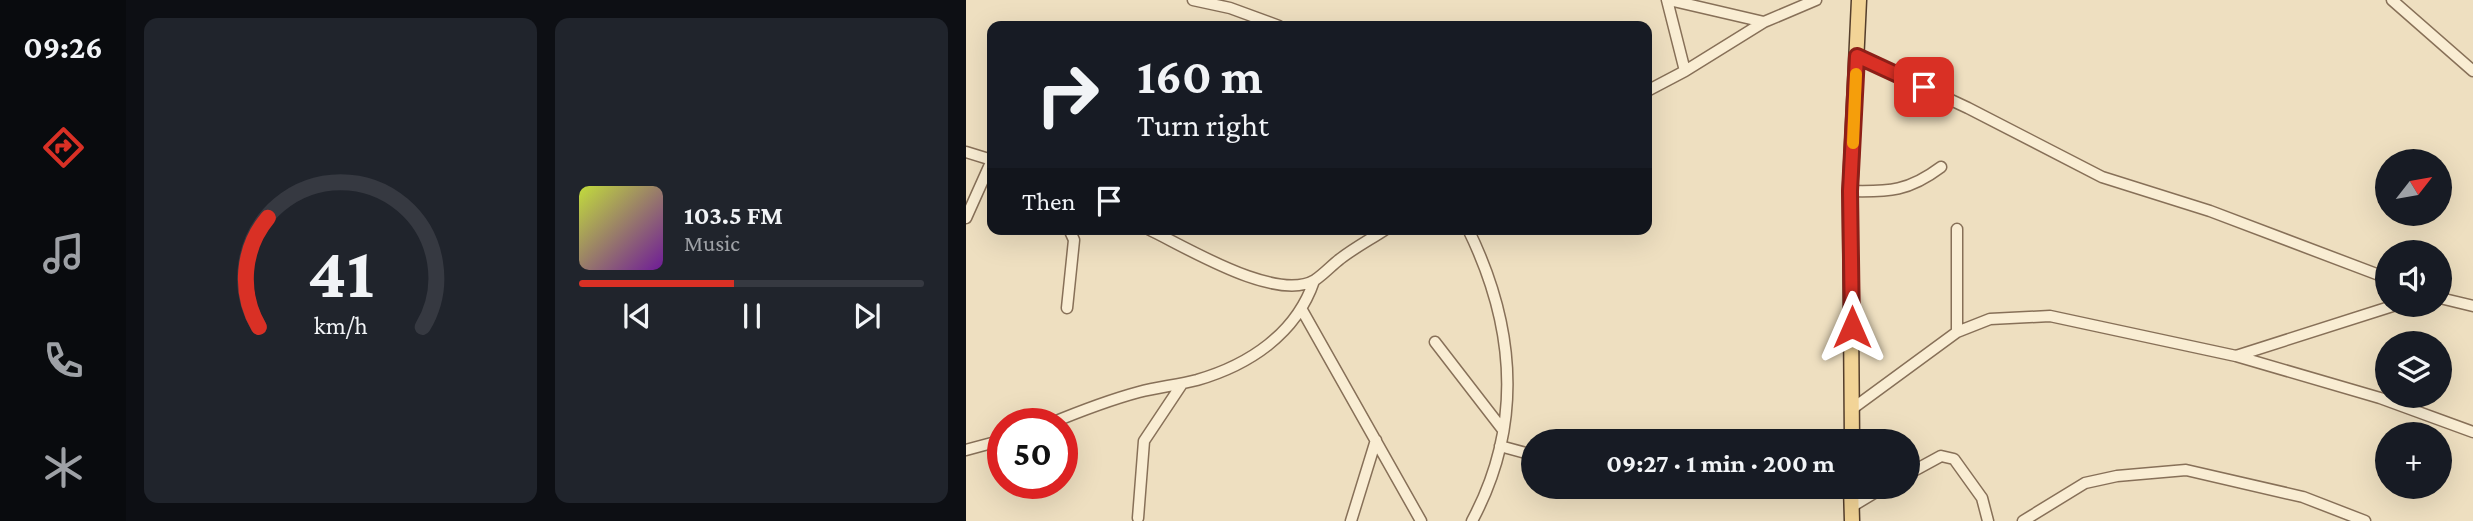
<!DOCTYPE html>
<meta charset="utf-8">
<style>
body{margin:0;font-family:"Crimson Pro",serif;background:#20242c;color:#f1f3f6;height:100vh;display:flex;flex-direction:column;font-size:26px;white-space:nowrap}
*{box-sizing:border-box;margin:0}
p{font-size:23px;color:#9ea1a6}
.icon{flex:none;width:38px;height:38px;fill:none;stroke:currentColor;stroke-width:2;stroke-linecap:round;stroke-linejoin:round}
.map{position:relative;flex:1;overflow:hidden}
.sheet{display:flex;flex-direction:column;gap:18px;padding:18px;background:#0d0f14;width:840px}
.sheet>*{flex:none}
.guide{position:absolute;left:21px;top:21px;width:665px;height:214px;border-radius:14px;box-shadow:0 7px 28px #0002;background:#171b24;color:#f1f3f6;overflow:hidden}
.needle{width:46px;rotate:59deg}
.buttons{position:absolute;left:1409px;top:149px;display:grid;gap:14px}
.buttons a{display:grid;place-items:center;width:77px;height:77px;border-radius:50%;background:#171b24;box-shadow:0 7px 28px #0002;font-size:35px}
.speed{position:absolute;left:21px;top:408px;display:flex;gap:14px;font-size:35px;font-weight:700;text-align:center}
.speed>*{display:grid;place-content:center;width:91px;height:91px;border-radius:50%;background:#171b24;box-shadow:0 7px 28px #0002;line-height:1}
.speed .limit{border:10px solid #d22;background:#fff;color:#111}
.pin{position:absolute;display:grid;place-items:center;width:60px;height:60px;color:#fff;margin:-30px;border-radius:14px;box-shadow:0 4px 10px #0006}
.me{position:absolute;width:77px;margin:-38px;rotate:0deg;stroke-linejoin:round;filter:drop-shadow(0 0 5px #0008)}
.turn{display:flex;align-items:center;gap:24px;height:147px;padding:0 35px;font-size:32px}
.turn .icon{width:91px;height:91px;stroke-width:2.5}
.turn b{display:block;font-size:49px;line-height:60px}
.then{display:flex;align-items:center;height:66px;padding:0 35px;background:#0003;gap:14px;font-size:26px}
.sheet .tile{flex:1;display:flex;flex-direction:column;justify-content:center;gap:10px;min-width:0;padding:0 24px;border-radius:14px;background:#20242c}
.sheet .dial{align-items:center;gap:0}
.dial svg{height:182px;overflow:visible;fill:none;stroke:#363941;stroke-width:7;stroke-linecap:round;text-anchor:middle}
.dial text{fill:#f1f3f6;stroke:none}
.song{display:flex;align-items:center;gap:21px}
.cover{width:84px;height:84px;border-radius:10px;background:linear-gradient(135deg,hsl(70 70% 55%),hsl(280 70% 35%))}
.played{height:7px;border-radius:4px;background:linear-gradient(90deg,#d93025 45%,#363941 45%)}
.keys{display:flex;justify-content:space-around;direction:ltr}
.sheet .tiles{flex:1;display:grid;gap:18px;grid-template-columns:repeat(2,1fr)}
.trip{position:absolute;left:555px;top:429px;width:399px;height:70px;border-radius:35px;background:#171b24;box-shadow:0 7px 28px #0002;font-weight:700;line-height:70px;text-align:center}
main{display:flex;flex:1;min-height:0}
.tabs{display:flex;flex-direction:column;width:126px;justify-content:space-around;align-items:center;background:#090b0e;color:#9ea1a6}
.tabs .icon{width:49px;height:49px}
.tabs .selected{color:#d93025}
.tabs b{font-size:32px;color:#f1f3f6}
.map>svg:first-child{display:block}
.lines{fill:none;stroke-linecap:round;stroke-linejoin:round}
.minor-casing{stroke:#877058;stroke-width:13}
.major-casing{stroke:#543e2c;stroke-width:17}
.minor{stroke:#f9edd3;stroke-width:10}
.major{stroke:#f2d497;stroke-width:14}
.route-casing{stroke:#8d1f18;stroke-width:18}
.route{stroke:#d93025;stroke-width:12}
.slow{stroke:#f59e0b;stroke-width:12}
</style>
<main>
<nav class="tabs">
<b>09:26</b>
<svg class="icon selected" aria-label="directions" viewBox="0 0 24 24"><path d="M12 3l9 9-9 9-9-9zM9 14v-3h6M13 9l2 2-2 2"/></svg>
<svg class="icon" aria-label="music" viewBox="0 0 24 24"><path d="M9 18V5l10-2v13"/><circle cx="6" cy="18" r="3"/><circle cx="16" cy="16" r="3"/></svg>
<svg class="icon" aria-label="phone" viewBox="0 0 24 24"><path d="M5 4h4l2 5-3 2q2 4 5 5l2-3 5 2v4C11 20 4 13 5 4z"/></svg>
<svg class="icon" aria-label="climate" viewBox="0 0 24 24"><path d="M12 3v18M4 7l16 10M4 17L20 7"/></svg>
</nav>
<section class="sheet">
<div class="tiles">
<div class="tile dial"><svg viewBox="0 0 100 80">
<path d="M14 69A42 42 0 1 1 86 69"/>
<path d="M14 69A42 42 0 0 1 18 21" stroke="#d93025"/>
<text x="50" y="56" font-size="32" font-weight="700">41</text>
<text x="50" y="72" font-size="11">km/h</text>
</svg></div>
<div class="tile">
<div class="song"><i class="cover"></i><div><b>103.5 FM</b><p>Music</p></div></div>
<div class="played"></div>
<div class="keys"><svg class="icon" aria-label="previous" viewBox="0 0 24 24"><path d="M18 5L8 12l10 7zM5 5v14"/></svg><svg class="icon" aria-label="pause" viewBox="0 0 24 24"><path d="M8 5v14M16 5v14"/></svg><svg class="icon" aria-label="next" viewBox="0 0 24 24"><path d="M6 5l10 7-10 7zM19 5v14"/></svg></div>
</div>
</div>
</section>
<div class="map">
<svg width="1507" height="521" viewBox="0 0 1507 521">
<rect width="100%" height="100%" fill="#eedfc0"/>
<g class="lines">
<!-- minor casing -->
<g class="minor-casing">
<path id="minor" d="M227 0 264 8 313 26
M701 0 719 71
M703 0 798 22
M1426 0 1507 71
M891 56 1002 108 1136 177 1244 211 1421 278
M681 91 719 71 798 22 850 0
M0 152 26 160
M884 191C924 192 943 191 975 167
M0 218 26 160
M182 229C220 247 310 303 349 280 358 274 366 265 374 259 388 248 405 239 420 229
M502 229C549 325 558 424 506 521
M991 229V332
M1474 298 1507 306
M101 308 108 240 103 229
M336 310 455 521
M469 342 537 430
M1270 356 1433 304
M886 409 991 332 1024 319 1084 316 1270 356 1414 398 1507 432
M83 424C112 412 143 400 173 392 192 387 212 385 231 380 283 365 330 334 348 281
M604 441 610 436
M534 446 567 455
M0 450 37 440
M942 474 975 456 988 459 1016 498 1022 521
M885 507 920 486
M172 518 178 441 216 384
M385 521 410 440
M1057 521 1119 483 1151 476 1220 470 1337 497 1399 521"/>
</g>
<!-- major casing -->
<g class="major-casing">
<path id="major" d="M886 441 884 191 893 0
M885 486 886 521"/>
</g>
<!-- minor -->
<use href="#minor" class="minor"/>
<!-- major -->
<use href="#major" class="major"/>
</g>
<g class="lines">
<!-- route casing -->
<g class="route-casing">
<path id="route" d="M886 327 884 191 891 56 958 87"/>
</g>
<!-- route -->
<use href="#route" class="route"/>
<!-- slow -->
<path class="slow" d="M887 143 890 74"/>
</g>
</svg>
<div class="buttons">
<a><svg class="needle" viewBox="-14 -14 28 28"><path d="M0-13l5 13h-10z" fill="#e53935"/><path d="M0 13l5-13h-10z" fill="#9ea1a6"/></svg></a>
<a><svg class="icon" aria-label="sound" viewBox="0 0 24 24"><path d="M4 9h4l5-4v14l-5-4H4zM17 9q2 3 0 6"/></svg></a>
<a><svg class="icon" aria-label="layers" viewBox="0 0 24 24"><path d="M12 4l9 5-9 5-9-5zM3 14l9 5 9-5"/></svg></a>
<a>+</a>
</div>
<div class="speed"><div class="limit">50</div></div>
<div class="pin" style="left:958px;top:87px;background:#d93025"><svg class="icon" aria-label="arrive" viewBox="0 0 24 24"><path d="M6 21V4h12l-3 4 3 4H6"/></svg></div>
<svg class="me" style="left:886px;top:327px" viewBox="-20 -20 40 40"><path d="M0-17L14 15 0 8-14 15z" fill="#d93025" stroke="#fff" stroke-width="4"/></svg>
<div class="trip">09:27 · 1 min · 200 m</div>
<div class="guide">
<div class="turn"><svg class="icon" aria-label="right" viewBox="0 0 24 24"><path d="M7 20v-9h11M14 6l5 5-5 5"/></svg><div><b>160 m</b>Turn right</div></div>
<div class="then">Then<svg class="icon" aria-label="arrive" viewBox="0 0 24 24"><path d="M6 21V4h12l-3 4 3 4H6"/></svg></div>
</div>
</div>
</main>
